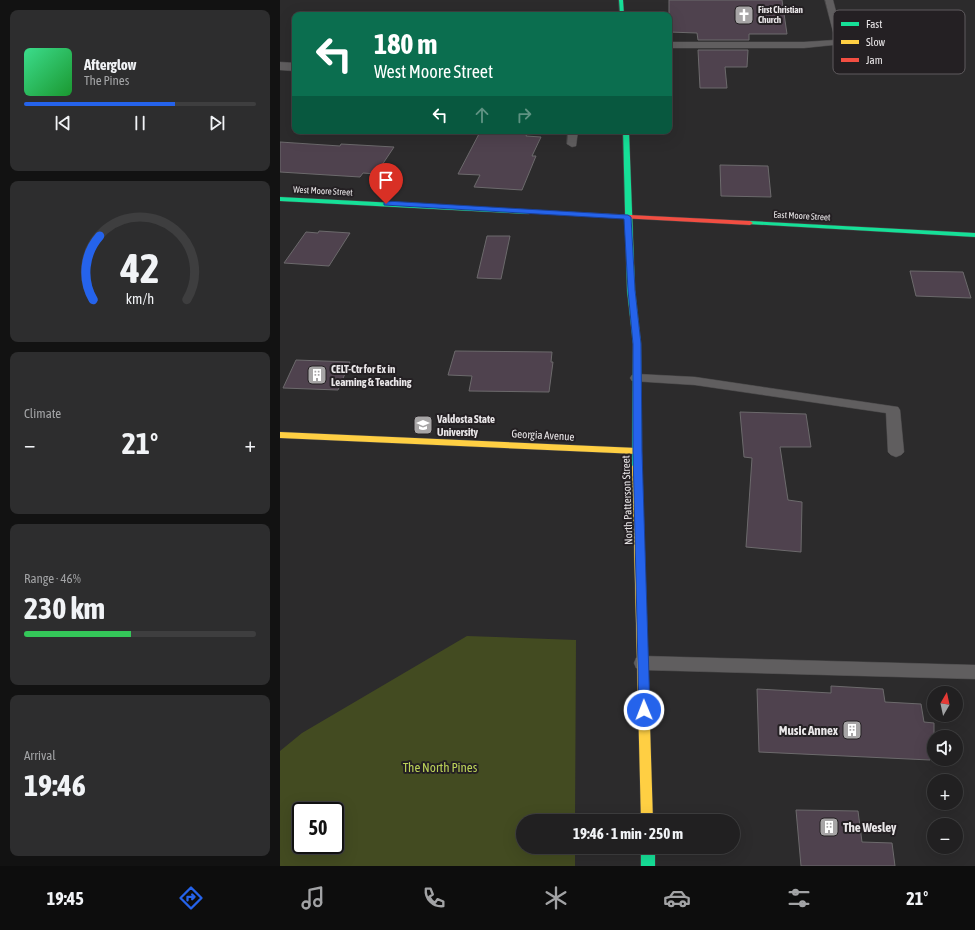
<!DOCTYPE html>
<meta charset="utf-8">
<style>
body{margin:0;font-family:"Asap Condensed",sans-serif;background:#2d2d2e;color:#f1f3f6;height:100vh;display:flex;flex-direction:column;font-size:15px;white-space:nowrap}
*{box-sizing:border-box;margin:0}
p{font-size:13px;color:#a2a3a5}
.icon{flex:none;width:22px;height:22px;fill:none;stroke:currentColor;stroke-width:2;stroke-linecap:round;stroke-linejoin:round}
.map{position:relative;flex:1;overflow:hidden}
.details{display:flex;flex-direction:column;gap:10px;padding:10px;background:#121212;width:280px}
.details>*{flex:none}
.top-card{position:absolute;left:12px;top:12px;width:380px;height:122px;border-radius:8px;box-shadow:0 4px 16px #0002,0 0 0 1px #3e3e3f;background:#0b6e4f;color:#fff;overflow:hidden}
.needle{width:26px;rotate:9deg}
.controls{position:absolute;left:647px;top:686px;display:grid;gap:8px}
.controls a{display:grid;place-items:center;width:36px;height:36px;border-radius:50%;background:#212021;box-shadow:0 4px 16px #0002,0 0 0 1px #3e3e3f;font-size:20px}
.speed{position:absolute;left:12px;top:802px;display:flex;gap:8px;font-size:20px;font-weight:700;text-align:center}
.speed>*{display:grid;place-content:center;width:52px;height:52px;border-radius:50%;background:#212021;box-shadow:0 4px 16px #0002,0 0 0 1px #3e3e3f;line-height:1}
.speed .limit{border:2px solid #111;border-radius:6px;background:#fff;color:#111}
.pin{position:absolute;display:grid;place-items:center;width:34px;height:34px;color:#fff;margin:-41px -17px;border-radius:50% 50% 50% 0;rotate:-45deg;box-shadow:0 0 4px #0007}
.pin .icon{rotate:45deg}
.me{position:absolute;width:44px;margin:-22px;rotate:359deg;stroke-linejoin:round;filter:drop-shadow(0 0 3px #0008)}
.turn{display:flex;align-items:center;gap:14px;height:84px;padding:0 16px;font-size:18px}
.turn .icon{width:52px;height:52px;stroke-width:2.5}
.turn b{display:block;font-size:28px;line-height:34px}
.lanes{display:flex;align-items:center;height:38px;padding:0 16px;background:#0003;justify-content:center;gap:20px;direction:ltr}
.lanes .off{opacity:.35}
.big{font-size:30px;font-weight:700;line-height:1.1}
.details .widget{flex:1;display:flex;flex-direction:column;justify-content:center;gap:6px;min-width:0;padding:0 14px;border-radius:8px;background:#2d2d2e}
.details .dial{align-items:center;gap:0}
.dial svg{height:104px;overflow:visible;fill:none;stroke:#3e3e3f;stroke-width:7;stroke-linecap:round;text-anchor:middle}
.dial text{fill:#f1f3f6;stroke:none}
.song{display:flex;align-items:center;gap:12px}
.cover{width:48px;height:48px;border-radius:6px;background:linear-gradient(135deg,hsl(150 70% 55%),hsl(130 70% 35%))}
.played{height:4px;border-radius:2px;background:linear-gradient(90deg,#2563eb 65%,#3e3e3f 65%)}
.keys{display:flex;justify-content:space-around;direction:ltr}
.heat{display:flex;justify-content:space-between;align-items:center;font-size:22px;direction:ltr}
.charge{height:6px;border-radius:3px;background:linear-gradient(90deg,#34c759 46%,#3e3e3f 0)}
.trip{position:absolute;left:236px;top:814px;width:224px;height:40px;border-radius:20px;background:#212021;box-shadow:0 4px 16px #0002,0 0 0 1px #3e3e3f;font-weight:700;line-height:40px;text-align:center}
.menu{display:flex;height:64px;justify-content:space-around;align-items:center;background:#0d0d0d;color:#a2a3a5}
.menu .icon{width:28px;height:28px}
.menu .on{color:#2563eb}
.menu b{font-size:18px;color:#f1f3f6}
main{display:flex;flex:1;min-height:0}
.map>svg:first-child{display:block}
.green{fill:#434b21;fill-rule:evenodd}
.building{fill:#4f424e;stroke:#6c6a6c}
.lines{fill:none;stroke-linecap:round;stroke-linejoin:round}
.lane-casing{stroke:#474647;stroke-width:1}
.street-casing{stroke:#474647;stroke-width:1}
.fast-casing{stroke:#474647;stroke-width:1}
.slow-casing{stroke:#474647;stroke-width:1}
.jam-casing{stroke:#474647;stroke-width:1}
.lane{fill:#605e5f;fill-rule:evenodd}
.street{fill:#605e5f;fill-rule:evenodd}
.fast{fill:#16e098;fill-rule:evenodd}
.slow{fill:#ffcf43;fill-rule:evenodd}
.jam{fill:#f24e42;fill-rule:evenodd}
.route{fill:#2563eb;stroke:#184099}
.labels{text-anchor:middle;stroke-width:4;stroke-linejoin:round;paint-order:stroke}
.far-poi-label{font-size:9px;font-weight:bold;fill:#e9e6e8;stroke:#242023;text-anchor:start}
.far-street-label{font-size:9px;fill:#e9e6e8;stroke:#242023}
.poi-label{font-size:11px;font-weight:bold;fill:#e9e6e8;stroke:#242023;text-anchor:start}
.street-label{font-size:11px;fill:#e9e6e8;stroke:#242023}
.near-poi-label{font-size:13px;font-weight:bold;fill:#e9e6e8;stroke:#242023;text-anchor:end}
.near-park-label{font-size:13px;fill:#bbd158;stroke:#242023}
.key{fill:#242023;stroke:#5f5b5e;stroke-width:1}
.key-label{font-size:11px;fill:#e9e6e8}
</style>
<main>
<section class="details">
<div class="widget">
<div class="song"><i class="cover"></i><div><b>Afterglow</b><p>The Pines</p></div></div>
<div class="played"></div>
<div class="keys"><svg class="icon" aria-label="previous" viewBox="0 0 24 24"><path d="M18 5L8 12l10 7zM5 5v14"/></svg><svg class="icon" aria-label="pause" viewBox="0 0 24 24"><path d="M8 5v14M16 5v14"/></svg><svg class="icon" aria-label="next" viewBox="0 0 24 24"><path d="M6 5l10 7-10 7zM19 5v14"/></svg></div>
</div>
<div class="widget dial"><svg viewBox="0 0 100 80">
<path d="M14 69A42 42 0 1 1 86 69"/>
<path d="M14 69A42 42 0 0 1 19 20" stroke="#2563eb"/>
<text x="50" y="56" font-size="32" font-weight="700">42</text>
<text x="50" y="72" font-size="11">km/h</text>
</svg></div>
<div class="widget"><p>Climate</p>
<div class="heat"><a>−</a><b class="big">21°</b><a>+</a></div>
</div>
<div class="widget"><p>Range · 46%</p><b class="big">230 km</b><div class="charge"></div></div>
<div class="widget"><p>Arrival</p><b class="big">19:46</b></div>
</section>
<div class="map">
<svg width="695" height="866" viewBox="0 0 695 866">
<rect width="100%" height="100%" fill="#2c2b2c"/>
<!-- green -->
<path class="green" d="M187 636 296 640 295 821H243V847H295V866H0V751L22 733ZM21 811H55V845H21Z"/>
<!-- building -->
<path class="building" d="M389 0H502L507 34H469V40H418L417 33 389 32Z
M418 50H468L467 67H445L447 88H420Z
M215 131H248L246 136 261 137 252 156H256L242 190 194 187 200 175 178 174 200 132H215Z
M0 142 60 146 61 144 114 147 96 174 83 173 80 177 0 172Z
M440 165 488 166 491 197 441 196Z
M39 231 70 233 49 266 4 263 26 232 38 233Z
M207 236H230L221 279 197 278Z
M630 271 683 272 691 298 636 296Z
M175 351 272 352 271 362H273L269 392 189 391 192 376 168 375Z
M16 360 70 362 58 390 3 388Z
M460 412 526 414 531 447H500L508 500 522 502 521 552 466 547 472 458 464 457Z
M551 686 603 689 605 702 641 704 644 722 654 723V748H648L650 760 479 752 477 689 551 693Z
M516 810 578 811 582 842 612 843 615 866H521Z"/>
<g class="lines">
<!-- lane casing -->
<g class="lane-casing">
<path id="lane" d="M545 0H553L564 42 563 44 524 48H389V42H524L555 40Z
M288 131H298L296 146 292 147 287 144Z
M357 374 415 377 618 407 620 410 624 452 621 455 616 457 611 455 608 452 606 413 415 385 352 381 350 378 352 375Z
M363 656 695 665V679L363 670 356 668 354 663 356 658Z"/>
</g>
<!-- street casing -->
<g class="street-casing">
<path id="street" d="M0 62 15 63V71L0 70Z"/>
</g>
<!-- fast casing -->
<g class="fast-casing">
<path id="fast" d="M339 0H343L344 15H340Z
M343 131H349L355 290 361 344 362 466 357 469 352 466 353 344 347 290Z
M0 197 249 210 252 212 249 214 0 201Z
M470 221 695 233V237L468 224 467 223Z
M361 847H375V866H361Z"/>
</g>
<!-- slow casing -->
<g class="slow-casing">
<path id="slow" d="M0 432 357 448 362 451 357 454 0 438Z
M357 463 362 466 373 821H361L352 466Z"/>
</g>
<!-- jam casing -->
<g class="jam-casing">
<path id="jam" d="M249 210 470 221 473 223 470 225 247 213V211Z"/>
</g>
<!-- lane -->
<use href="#lane" class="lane"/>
<!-- street -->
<use href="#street" class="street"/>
<!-- fast -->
<use href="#fast" class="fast"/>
<!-- slow -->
<use href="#slow" class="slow"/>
<!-- jam -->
<use href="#jam" class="jam"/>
</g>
<!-- route -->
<path class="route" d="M106 201 348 215 351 217 355 290 361 344 362 451 370 710 369 714 364 715 360 714 359 710 353 451V344L348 290 344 219 104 205V202Z"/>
<!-- icons -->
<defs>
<g id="church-square" transform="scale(1)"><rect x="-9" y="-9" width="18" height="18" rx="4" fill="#a7a5a6" stroke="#242023"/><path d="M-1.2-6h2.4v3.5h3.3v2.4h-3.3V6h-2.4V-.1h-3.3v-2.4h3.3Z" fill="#fff"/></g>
<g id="building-square" transform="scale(1)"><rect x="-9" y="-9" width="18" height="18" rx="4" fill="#a7a5a6" stroke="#242023"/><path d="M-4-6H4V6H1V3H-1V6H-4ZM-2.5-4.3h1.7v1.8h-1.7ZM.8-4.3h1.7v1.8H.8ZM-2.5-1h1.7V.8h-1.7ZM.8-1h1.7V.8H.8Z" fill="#fff"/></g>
<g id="university-square" transform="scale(1)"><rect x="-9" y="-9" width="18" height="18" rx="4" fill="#a7a5a6" stroke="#242023"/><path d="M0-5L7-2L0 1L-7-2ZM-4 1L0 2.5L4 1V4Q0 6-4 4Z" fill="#fff"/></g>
</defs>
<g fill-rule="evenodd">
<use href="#church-square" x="464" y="15"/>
<use href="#building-square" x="37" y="375"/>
<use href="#university-square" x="143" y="425"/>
<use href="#building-square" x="572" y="730"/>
<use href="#building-square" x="549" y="827"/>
</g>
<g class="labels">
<!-- far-poi labels -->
<g class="far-poi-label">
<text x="478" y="13">First Christian<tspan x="478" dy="10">Church</tspan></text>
</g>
<!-- far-street labels -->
<g class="far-street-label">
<text transform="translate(43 191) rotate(3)" y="3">West Moore Street</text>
<text transform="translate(522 216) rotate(3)" y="3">East Moore Street</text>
</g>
<!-- poi labels -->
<g class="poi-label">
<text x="51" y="373">CELT-Ctr for Ex in<tspan x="51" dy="13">Learning &amp; Teaching</tspan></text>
<text x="157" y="423">Valdosta State<tspan x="157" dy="13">University</tspan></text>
</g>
<!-- street labels -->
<g class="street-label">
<text transform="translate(263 435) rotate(3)" y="4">Georgia Avenue</text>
<text transform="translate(347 500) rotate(-92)" y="4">North Patterson Street</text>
</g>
<!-- near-poi labels -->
<g class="near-poi-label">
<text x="558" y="735">Music Annex</text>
<text x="563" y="832" text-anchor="start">The Wesley</text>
</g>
<!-- near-park labels -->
<g class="near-park-label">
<text x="160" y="772">The North Pines</text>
</g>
</g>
<!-- legend -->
<rect x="553" y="10" width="132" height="64" rx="6" class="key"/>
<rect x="561" y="22" width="18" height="4" fill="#16e098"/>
<rect x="561" y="40" width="18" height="4" fill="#ffcf43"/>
<rect x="561" y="58" width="18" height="4" fill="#f24e42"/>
<g class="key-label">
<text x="586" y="28">Fast</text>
<text x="586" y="46">Slow</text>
<text x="586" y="64">Jam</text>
</g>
</svg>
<div class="controls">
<a><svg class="needle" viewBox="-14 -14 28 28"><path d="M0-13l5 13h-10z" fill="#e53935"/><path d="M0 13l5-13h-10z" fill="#a2a3a5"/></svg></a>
<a><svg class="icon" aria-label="sound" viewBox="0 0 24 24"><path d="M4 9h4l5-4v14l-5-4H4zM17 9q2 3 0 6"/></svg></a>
<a>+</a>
<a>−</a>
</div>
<div class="speed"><div class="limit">50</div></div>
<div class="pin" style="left:106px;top:204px;background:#d93025"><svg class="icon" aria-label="arrive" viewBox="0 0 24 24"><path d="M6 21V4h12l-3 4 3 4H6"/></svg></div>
<svg class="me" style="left:364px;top:710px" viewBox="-20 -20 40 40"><circle r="17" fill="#2563eb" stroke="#fff" stroke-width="3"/><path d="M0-11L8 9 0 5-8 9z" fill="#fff"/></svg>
<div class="trip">19:46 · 1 min · 250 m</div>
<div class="top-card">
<div class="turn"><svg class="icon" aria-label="left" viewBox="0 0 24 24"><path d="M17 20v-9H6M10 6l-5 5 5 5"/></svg><div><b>180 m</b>West Moore Street</div></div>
<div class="lanes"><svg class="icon" aria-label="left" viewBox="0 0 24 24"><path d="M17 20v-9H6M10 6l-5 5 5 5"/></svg><svg class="icon off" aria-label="ahead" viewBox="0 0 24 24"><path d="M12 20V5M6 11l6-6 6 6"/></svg><svg class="icon off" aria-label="right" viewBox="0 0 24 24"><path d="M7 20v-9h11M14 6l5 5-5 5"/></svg></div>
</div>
</div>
</main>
<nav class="menu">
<b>19:45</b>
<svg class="icon on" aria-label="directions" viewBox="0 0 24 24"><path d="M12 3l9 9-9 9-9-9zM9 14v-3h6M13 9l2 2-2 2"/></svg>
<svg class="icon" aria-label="music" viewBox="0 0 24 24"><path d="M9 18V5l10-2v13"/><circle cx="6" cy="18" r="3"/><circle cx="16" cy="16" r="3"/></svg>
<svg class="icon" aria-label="phone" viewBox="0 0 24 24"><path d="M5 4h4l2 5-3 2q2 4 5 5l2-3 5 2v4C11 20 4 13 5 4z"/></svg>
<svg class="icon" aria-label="climate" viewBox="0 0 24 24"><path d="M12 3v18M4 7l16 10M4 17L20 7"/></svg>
<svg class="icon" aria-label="car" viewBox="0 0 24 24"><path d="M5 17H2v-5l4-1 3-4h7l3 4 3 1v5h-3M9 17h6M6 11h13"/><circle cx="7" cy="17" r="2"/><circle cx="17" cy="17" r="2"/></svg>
<svg class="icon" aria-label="filters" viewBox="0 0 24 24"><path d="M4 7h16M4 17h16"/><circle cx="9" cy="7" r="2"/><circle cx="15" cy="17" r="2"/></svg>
<b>21°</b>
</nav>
